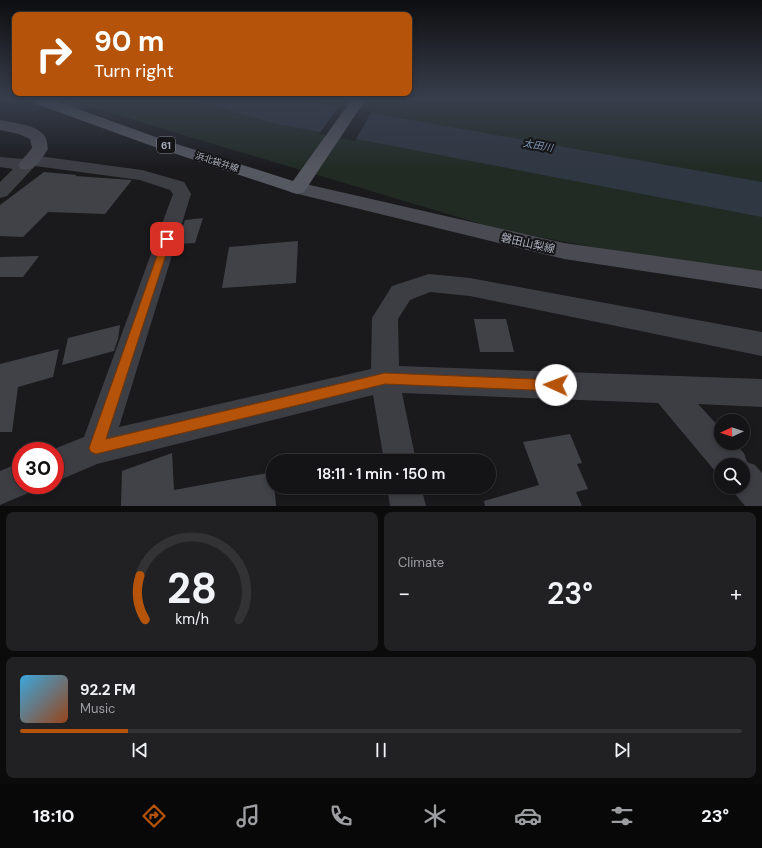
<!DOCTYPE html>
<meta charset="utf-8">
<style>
body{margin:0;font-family:"DM Sans","Noto Sans JP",sans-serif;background:#212123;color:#f1f3f6;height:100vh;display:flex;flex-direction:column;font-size:15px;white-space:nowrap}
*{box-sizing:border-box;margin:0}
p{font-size:13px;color:#9d9ea1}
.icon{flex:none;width:22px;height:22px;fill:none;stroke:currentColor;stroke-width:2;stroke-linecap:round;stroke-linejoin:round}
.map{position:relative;height:506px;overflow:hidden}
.details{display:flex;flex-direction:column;gap:6px;padding:6px;background:#0b0b0c;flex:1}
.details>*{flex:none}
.guide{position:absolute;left:12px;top:12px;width:400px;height:84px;border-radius:8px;box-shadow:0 2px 6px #0003,0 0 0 1px #333335;background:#b45309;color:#fff;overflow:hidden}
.needle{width:26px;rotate:267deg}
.tools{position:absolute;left:714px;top:414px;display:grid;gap:8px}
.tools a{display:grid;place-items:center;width:36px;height:36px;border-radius:50%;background:#141416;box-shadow:0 2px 6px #0003,0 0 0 1px #333335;font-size:20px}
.speed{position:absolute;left:12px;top:442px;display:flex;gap:8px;font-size:20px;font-weight:700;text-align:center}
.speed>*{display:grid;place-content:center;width:52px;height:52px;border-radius:50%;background:#141416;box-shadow:0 2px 6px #0003,0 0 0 1px #333335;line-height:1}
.speed .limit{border:6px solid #d22;background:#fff;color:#111}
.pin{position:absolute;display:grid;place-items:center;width:34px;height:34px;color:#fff;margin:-17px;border-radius:8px;box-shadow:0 2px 6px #0006}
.me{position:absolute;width:44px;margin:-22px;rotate:272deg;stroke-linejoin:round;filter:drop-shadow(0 0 3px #0008)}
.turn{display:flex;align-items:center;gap:14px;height:84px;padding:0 16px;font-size:18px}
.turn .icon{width:52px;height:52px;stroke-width:2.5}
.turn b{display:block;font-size:28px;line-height:34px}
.big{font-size:30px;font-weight:600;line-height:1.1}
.details .tile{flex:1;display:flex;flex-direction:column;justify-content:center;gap:6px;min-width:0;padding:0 14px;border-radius:8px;background:#212123}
.details .dial{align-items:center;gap:0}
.dial svg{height:104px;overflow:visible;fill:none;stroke:#333335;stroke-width:7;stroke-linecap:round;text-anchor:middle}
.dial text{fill:#f1f3f6;stroke:none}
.song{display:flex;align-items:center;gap:12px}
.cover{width:48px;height:48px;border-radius:6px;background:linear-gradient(135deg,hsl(200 70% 55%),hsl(20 70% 35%))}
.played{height:4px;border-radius:2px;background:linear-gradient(90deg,#b45309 15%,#333335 15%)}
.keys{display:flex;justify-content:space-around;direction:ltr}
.heat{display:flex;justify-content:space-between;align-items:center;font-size:22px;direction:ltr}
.details .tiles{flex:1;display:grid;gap:6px;grid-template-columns:1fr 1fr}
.tile:last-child{grid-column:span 2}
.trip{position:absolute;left:266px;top:454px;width:230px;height:40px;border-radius:20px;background:#141416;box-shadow:0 2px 6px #0003,0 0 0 1px #333335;font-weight:600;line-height:40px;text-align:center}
.menu{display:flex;height:64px;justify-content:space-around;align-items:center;background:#080809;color:#9d9ea1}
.menu .icon{width:28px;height:28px}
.menu .active{color:#b45309}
.menu b{font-size:18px;color:#f1f3f6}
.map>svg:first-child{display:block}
.green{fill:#212b24}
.water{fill:#2f3742}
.pier{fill:#1a1a1d}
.building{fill:#414247}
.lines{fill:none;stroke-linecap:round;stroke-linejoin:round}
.street{fill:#3d3d44;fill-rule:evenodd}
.secondary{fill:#494a52;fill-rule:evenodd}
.primary{fill:#565861;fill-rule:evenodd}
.route{fill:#b45309;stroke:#753606}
.labels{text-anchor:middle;stroke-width:4;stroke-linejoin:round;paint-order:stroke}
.far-street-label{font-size:9px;fill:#acafbd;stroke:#151518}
.shield{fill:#151518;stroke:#7f818c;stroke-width:1}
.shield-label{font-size:10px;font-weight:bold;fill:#acafbd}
.far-water-label{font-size:10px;font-style:italic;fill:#8199b9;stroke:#151518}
.street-label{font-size:11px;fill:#acafbd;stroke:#151518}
</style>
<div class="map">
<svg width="762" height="506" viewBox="0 0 762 506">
<rect width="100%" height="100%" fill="#1a1a1d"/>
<!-- green -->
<path class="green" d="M63 99H762V279L498 229Z"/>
<!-- water -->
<path class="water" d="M191 99H293L762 182V217L273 123Z"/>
<!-- pier -->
<path class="pier" d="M339 106 372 111 355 141 319 134Z"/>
<!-- building -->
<path class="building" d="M44 172 77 175 75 176 132 180 105 214 48 212 23 237 0 236V205Z
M203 218 195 243 177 244 185 220Z
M298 241 296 283 222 288 229 247Z
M39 256 23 277H0V257Z
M474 319H506L514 352H480Z
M120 325 118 339 114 351 62 365 68 338Z
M59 349 53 377 18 387 12 432H0V364Z
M570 434 582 463 577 464 588 489 576 492 582 506H485L484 501 539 485 523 442Z
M172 453 174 490 273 472 276 506H121L122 471Z"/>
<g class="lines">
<!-- street -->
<path class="street" d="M62 99H76L82 112 80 115H70Z
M31 155 142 170 184 182 191 194 119 427 371 369 372 318 392 286 429 274 470 278 762 332V356L470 296 430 292 410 300 398 319 399 366 762 379V407L698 404 721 429V443H734L744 453 747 462 755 465 762 473V506H745L731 489 730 487H743V465H721L720 477 658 403 402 393 416 461H384L373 395 97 464 55 482V451H49L84 437 173 194 170 190 140 180 35 166 7 196 0 198V182L13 169 0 167V157L23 159 25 156Z
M21 462V485H35L33 491 0 505V471Z
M387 487H421L426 506H390Z"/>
<!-- secondary -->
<path class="secondary" d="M0 120C12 123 34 124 43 134 47 137 47 144 48 149 41 160 35 172 21 169L18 165 32 148 30 139 19 134 0 130Z
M297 182 564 243 762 271V289L564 259 290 192 288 188 290 184Z"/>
<!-- primary -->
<path class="primary" d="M29 99H50L164 140 293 181 352 99H366L304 192 297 194 152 146 31 102Z"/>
</g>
<!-- sky -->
<linearGradient id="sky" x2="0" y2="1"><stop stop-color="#0e0e10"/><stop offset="0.58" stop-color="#383e4c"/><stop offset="1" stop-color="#383e4c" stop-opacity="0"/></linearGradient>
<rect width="762" height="170" fill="url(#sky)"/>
<!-- route -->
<path class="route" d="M167 236 171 239 106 439 385 373 556 380 561 381 562 385 561 389 556 391 385 384 96 454 91 452 89 448 163 239Z"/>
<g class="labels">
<!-- far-street labels -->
<g class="far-street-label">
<text transform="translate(217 162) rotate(18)" y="3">浜北袋井線</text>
</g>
<!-- shield labels -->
<rect class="shield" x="157" y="137" width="18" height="16" rx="3"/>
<g class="shield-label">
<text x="166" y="149">61</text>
</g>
<!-- far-water labels -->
<g class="far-water-label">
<text transform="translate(538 145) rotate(10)" y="4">太田川</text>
</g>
<!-- street labels -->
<g class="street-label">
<text transform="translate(528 243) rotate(13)" y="4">磐田山梨線</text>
</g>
</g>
</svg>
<div class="tools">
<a><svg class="needle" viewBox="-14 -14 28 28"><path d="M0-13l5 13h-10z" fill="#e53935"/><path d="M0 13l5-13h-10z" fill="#9d9ea1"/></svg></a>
<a><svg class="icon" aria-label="search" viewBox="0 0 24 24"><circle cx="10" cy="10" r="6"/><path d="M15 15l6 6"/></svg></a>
</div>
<div class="speed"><div class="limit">30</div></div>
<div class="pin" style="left:167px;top:239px;background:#d93025"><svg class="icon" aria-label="arrive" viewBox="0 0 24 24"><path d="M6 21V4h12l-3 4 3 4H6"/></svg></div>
<svg class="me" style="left:556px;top:385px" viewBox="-20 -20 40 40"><circle r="19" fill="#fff"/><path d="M0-13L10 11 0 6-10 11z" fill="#b45309"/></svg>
<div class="trip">18:11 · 1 min · 150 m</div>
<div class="guide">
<div class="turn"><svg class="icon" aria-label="right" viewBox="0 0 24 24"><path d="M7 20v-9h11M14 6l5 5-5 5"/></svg><div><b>90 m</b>Turn right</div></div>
</div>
</div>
<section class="details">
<div class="tiles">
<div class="tile dial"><svg viewBox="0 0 100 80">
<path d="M14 69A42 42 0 1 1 86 69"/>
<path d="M14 69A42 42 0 0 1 10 35" stroke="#b45309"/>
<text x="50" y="56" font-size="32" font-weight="700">28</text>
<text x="50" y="72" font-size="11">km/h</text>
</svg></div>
<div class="tile"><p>Climate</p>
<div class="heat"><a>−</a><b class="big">23°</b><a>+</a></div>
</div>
<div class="tile">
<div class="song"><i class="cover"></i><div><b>92.2 FM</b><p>Music</p></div></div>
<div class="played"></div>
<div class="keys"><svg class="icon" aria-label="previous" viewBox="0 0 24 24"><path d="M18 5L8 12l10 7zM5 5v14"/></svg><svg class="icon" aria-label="pause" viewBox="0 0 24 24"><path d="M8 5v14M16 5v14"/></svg><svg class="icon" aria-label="next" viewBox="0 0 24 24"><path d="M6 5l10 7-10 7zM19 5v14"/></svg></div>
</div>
</div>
</section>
<nav class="menu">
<b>18:10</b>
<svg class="icon active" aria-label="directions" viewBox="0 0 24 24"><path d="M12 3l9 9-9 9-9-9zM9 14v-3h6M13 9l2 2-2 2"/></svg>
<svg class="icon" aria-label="music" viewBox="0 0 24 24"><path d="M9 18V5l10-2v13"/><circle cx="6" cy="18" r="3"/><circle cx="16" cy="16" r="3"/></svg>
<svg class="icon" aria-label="phone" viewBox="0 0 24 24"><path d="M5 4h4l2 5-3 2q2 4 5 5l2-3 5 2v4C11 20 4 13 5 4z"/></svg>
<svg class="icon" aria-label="climate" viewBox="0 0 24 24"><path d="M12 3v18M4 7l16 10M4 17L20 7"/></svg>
<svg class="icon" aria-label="car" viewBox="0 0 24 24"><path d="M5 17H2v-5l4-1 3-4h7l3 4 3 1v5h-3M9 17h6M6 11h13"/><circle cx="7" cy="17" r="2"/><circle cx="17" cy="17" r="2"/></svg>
<svg class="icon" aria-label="filters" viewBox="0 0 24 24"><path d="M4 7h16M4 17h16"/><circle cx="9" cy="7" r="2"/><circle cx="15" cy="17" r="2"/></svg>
<b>23°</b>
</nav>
